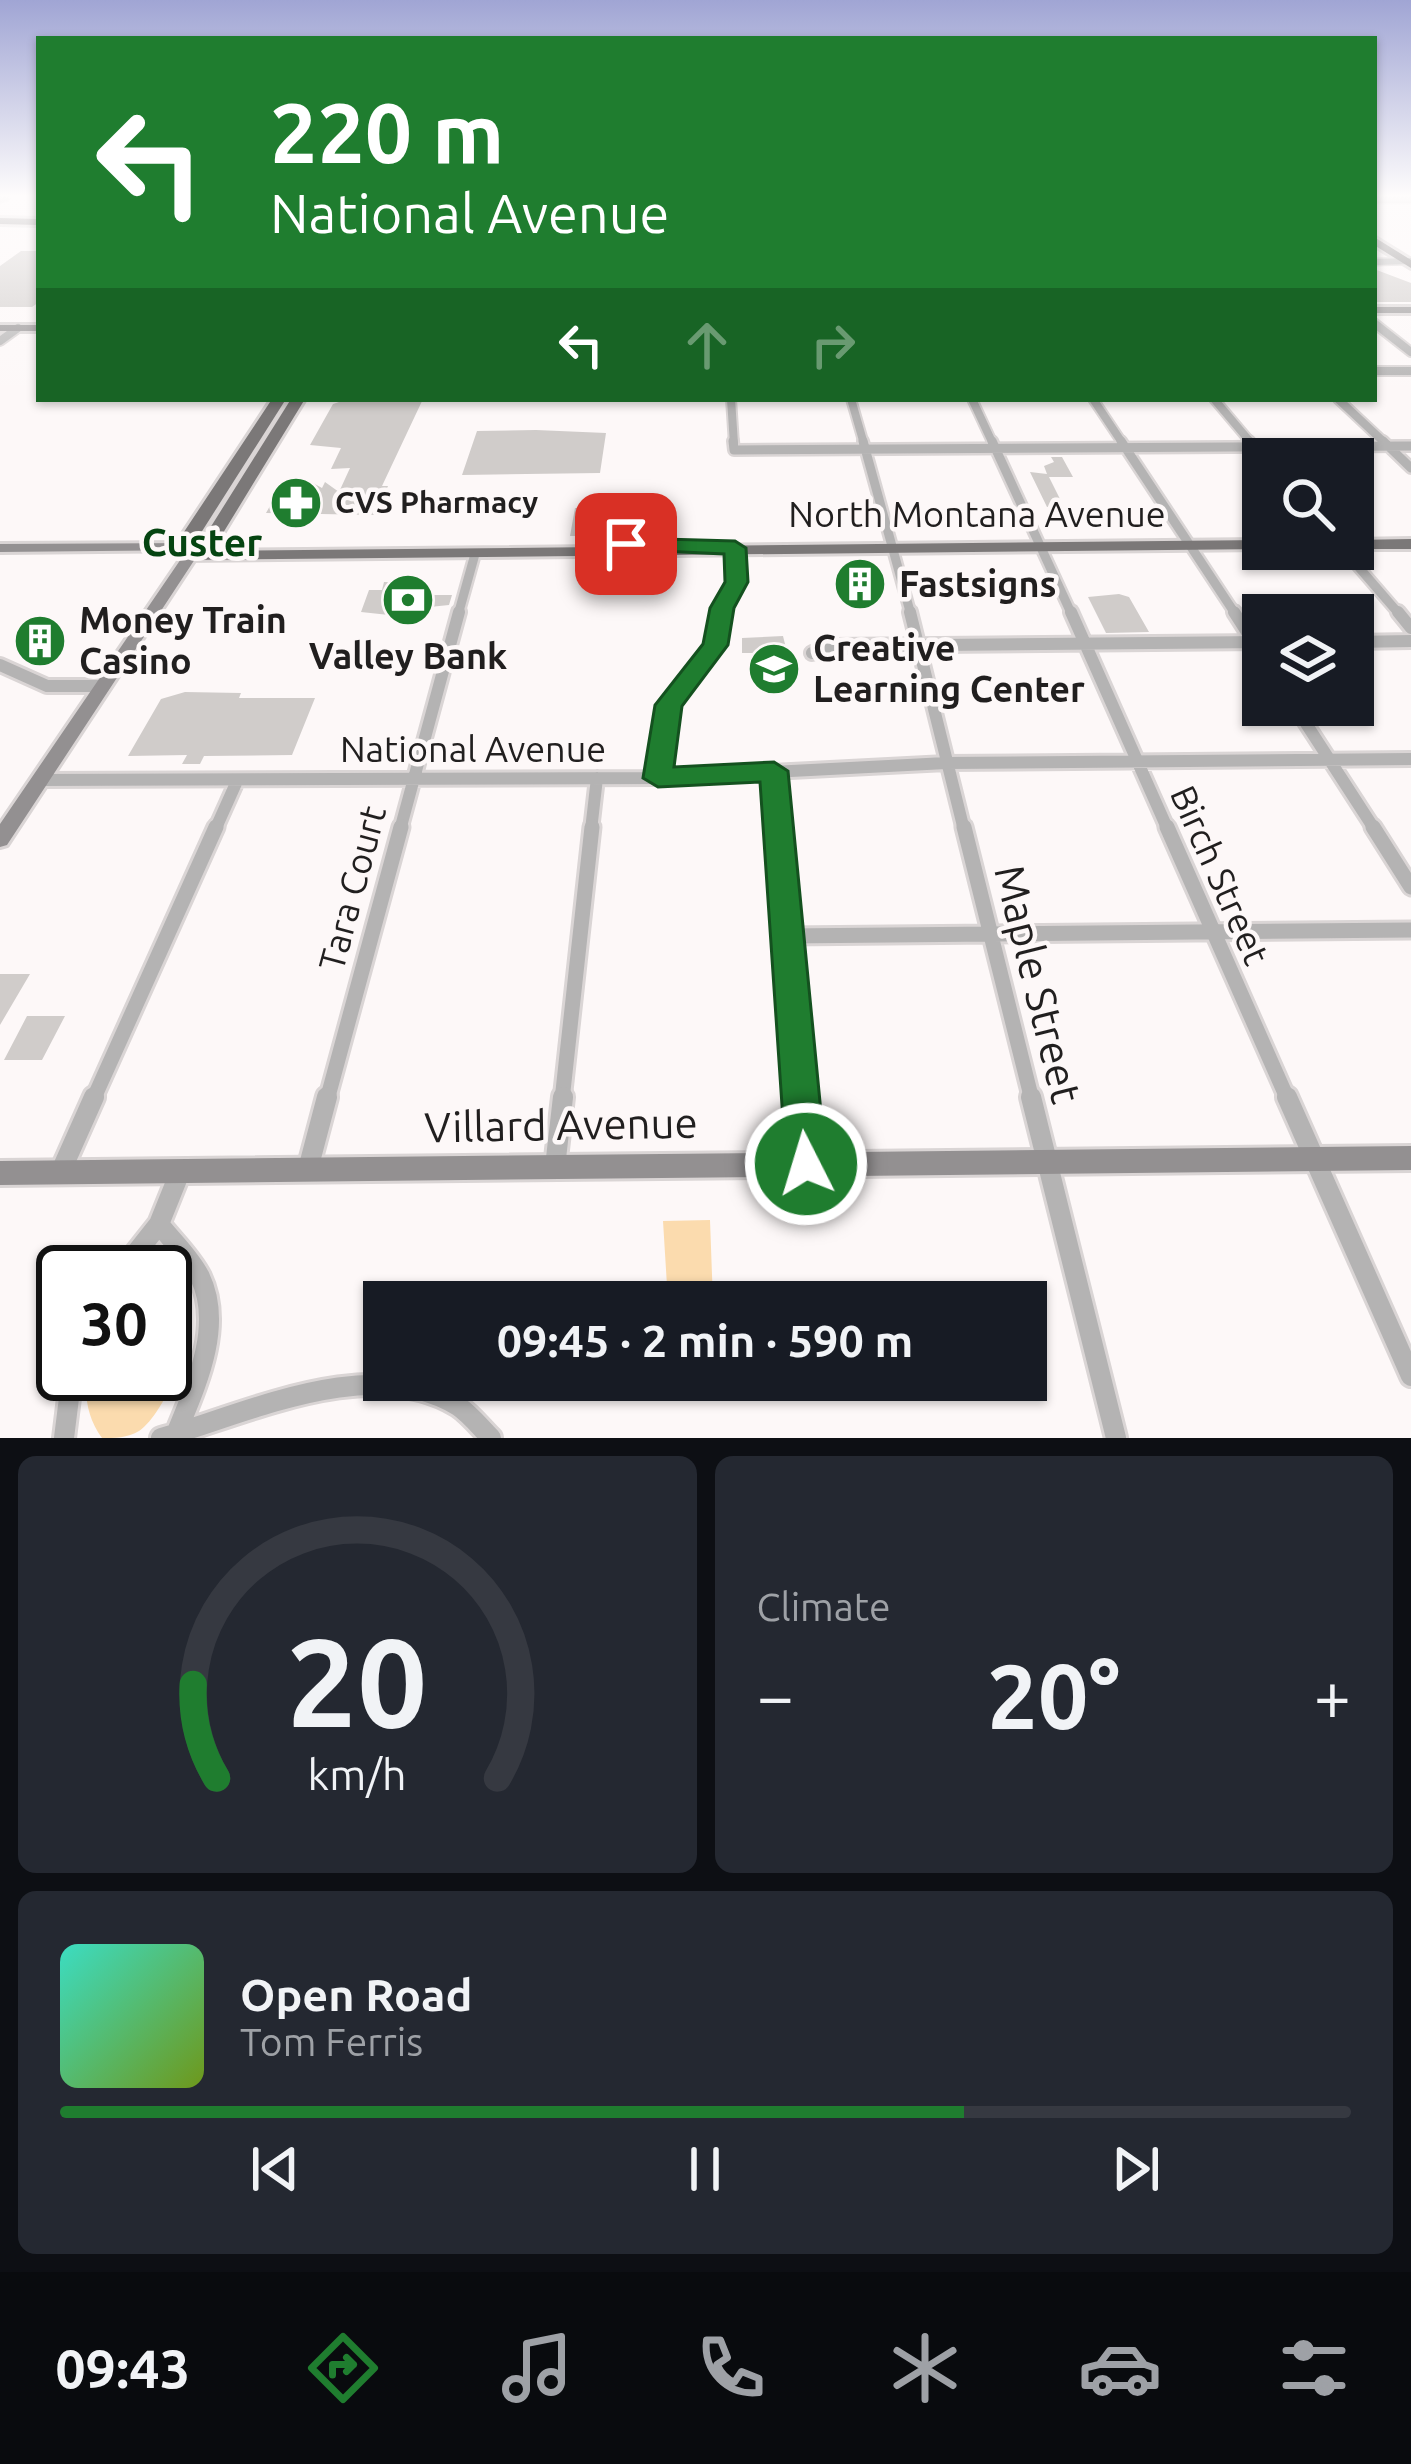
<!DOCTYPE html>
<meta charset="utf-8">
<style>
body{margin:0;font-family:Ubuntu,sans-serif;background:#242831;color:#f1f3f6;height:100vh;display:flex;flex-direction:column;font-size:45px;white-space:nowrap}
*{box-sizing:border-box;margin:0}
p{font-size:39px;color:#9ea1a6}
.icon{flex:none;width:66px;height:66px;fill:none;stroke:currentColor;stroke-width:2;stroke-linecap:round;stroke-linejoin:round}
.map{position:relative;height:1438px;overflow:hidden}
.drawer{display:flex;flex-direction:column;gap:18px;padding:18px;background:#0d0f14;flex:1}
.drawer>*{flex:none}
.hud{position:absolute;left:36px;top:36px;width:1341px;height:366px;border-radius:0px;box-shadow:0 3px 9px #0004;background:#1f7d2f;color:#fff;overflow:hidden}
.buttons{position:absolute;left:1242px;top:438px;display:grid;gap:24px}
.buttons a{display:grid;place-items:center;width:132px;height:132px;border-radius:0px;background:#171b24;box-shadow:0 3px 9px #0004;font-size:60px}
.speed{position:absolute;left:36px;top:1245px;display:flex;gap:24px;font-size:60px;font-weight:700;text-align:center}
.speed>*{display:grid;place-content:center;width:156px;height:156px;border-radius:50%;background:#171b24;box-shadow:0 3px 9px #0004;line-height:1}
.speed .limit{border:6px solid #111;border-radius:18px;background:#fff;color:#111}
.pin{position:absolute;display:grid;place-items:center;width:102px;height:102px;color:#fff;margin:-51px;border-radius:24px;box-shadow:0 6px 18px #0006}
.me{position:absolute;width:132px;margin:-66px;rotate:355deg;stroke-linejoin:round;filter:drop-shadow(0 0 9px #0008)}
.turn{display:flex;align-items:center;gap:42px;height:252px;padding:0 36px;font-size:54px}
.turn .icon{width:156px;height:156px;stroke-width:2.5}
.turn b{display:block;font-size:84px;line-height:102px}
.lanes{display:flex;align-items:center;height:114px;padding:0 36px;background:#0003;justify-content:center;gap:60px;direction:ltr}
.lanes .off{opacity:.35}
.big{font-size:90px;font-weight:700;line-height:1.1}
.drawer .card{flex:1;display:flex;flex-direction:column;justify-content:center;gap:18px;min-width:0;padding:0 42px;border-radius:18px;background:#242831}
.drawer .dial{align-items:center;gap:0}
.dial svg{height:312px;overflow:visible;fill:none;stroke:#363941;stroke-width:7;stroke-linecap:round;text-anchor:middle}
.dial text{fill:#f1f3f6;stroke:none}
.song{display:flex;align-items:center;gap:36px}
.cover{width:144px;height:144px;border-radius:18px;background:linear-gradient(135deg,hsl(170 70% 55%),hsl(80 70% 35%))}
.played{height:12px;border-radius:6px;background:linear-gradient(90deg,#1f7d2f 70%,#363941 70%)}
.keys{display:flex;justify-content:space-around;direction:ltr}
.heat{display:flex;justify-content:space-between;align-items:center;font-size:66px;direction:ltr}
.drawer .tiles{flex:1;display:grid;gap:18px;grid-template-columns:1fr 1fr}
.card:last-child{grid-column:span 2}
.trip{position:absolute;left:363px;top:1281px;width:684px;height:120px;border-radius:0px;background:#171b24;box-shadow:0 3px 9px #0004;font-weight:700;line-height:120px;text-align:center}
.tab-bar{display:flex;height:192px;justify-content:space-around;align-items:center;background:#090b0e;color:#9ea1a6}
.tab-bar .icon{width:84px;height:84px}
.tab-bar .active{color:#1f7d2f}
.tab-bar b{font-size:54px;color:#f1f3f6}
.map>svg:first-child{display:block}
.green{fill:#fbdbae}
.building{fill:#d0ccca}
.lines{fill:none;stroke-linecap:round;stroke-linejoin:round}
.street-far5-casing{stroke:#dad5d5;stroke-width:9}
.street-far4-casing{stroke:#dad5d5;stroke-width:12}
.street-far3-casing{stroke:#dad5d5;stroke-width:14}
.street-far2-casing{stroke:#dad5d5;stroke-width:18}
.street-far1-casing{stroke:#dad5d5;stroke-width:21}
.street-casing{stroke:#dad5d5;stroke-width:26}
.secondary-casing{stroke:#dad5d5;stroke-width:6}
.primary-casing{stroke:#dad5d5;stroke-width:6}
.highway-casing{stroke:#dad5d5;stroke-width:6}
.street-far5{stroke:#b4b3b3;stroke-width:6}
.street-far4{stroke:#b4b3b3;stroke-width:8}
.street-far3{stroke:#b4b3b3;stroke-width:9}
.street-far2{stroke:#b4b3b3;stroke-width:12}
.street-far1{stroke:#b4b3b3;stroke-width:15}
.street{stroke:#b4b3b3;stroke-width:20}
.secondary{fill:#939091;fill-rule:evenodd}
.primary{fill:#7b7878;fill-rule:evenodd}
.highway{fill:#676364;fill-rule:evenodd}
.route{fill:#1f7d2f;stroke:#14511f;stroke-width:3}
.labels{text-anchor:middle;stroke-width:9;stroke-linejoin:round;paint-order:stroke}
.far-poi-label{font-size:30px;font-weight:bold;fill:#211f1f;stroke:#fdf8f8;text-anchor:start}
.street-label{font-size:36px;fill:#211f1f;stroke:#fdf8f8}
.poi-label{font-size:36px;font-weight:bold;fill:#211f1f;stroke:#fdf8f8;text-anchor:start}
.neighbourhood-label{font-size:39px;font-weight:bold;fill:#054411;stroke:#fdf8f8}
.near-street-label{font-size:42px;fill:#211f1f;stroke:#fdf8f8}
</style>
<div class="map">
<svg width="1411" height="1438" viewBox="0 0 1411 1438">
<rect width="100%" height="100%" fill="#fdf8f8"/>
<!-- green -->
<path class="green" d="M710 1220 713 1302H668L663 1221Z
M165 1276C218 1290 171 1410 139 1431 128 1438 114 1438 102 1438 88 1419 84 1397 87 1374H165Z"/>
<!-- building -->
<path class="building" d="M21 251H39V302L32 307H0V266Z
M1374 269 1411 283V302H1374Z
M348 399H423L382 486H388L376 515 266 513 283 483H313L322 488 325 482 339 492 350 468 331 469 341 448 310 445 333 404Z
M536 430 606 433 600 473 462 475 477 431Z
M1051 457H1062L1073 477H1049L1064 507H1047L1030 472 1047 474 1044 466 1054 462Z
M575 508H621L618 536H570Z
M835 575H881L885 593H839Z
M384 582 422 583 418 595H452L449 605 391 611 389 615 361 612 369 590H382Z
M1119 594 1129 597 1149 632 1106 633 1088 597Z
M783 636 793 676H756L754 653H742V638Z
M185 692 241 693 239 698H315L292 755 204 756 200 764H182L187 755 128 756 161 699Z
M0 974H30L0 1025Z
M27 1016H65L42 1060H4Z"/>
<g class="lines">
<!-- street-far5 casing -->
<g class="street-far5-casing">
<path id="street-far5" d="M0 199 6 198
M1374 200H1411
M1374 262 1411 261"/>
</g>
<!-- street-far4 casing -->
<g class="street-far4-casing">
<path id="street-far4" d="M1374 323 1411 352
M0 341 18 328
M1374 371H1411
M731 399 734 444
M851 399 864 444
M972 399 993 444
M1093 399 1123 444
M1214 399 1252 444
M1338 399 1386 444"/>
</g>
<!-- street-far3 casing -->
<g class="street-far3-casing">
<path id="street-far3" d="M733 441 734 450 1411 446
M863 441 911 615
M992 441 1072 615
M1121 441 1236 615
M1249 441 1254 447
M1383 441 1411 468
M1343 549 1400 615
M458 615 475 554
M721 615 736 582 735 548"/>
</g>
<!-- street-far2 casing -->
<g class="street-far2-casing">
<path id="street-far2" d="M910 612 964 830
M1071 612 1168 830
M1234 612 1263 657
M1398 612 1411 628
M1353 642 1411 641
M812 653 834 646 1263 642
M0 665 47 686H104
M1294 705 1375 830
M774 771 779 830
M658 778 669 705 716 645 721 612
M40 780 658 778 946 763 1411 759
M215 830 237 781
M400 830 459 612
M591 830 597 778"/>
</g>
<!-- street-far1 casing -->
<g class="street-far1-casing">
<path id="street-far1" d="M779 827 801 1100
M964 827 1032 1100
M1167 827 1288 1100
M1373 827 1411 887
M787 936 1411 930
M93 1100 216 827
M327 1100 401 827
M562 1100 592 827"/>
</g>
<!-- street casing -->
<g class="street-casing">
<path id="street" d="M801 1097 806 1164
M1031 1097 1116 1438
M1287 1097 1411 1376
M555 1167 563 1097
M308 1169 327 1097
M61 1171 94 1097
M121 1272 159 1224
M176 1434C195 1387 224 1327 200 1277 190 1257 172 1241 159 1224L180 1172
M64 1438 72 1374
M161 1438C248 1413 371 1353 458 1406 470 1414 481 1428 491 1438"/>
</g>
<!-- secondary casing -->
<g class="secondary-casing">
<path id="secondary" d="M1374 307H1411V313H1374Z
M0 325H39V331H0Z
M195 543 202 547 200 550 0 552V544Z
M190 552 197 556 7 845 0 847V824L185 553Z
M1411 1146V1170L0 1185V1161Z"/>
</g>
<!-- primary casing -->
<g class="primary-casing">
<path id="primary" d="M1374 237 1411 260V268L1374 245Z
M272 399H286L192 547 200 544 291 399H305L212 551 1263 540V549H1268L184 560 174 547Z
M1411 539V549H1348H1353V540Z"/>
</g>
<!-- highway casing -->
<g class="highway-casing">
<path id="highway" d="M0 218 39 219V225L0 224Z"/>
</g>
<!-- street-far5 -->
<use href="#street-far5" class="street-far5"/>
<!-- street-far4 -->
<use href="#street-far4" class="street-far4"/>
<!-- street-far3 -->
<use href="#street-far3" class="street-far3"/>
<!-- street-far2 -->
<use href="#street-far2" class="street-far2"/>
<!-- street-far1 -->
<use href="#street-far1" class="street-far1"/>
<!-- street -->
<use href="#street" class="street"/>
<!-- secondary -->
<use href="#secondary" class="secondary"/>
<!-- primary -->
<use href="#primary" class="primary"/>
<!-- highway -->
<use href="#highway" class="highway"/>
</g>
<!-- sky -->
<linearGradient id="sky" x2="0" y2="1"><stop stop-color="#a0a5d4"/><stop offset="0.49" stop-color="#fefcfc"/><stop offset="1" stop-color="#fefcfc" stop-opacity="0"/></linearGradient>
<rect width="1411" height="400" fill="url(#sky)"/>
<!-- route -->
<path class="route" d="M626 538 735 541 746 548 748 582 734 608 728 645 682 706 674 767 774 762 788 771 826 1164 820 1177 806 1183 792 1177 786 1164 760 782 658 787 643 778 655 705 703 644 710 608 725 582 724 554 619 549 615 544Z"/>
<!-- icons -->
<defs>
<g id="pharmacy-disc" transform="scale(2.7)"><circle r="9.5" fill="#1f7d2f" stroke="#fdf8f8"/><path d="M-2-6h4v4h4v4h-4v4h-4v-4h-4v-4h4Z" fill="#fff"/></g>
<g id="building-disc" transform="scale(2.7)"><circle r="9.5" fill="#1f7d2f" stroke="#fdf8f8"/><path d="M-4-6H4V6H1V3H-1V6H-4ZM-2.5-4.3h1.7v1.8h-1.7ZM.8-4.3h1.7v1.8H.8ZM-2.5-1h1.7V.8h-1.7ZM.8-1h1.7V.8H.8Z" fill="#fff"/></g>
<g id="bank-disc" transform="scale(2.7)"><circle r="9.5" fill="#1f7d2f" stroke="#fdf8f8"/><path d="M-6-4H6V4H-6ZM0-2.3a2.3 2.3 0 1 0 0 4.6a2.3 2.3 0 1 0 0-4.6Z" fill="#fff"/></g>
<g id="school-disc" transform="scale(2.7)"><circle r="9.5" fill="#1f7d2f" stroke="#fdf8f8"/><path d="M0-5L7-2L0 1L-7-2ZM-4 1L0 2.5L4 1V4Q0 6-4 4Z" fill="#fff"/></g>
</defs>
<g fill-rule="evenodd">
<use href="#pharmacy-disc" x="296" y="503"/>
<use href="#building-disc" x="860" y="584"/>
<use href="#bank-disc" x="408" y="600"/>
<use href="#building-disc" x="40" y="641"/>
<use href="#school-disc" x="774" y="669"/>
</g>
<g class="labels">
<!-- far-poi labels -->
<g class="far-poi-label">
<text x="335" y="513">CVS Pharmacy</text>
</g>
<!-- street labels -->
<g class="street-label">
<text x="977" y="527">North Montana Avenue</text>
<text x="473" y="762">National Avenue</text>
<text transform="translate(1220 875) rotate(66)" y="13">Birch Street</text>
<text transform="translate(352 888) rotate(-75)" y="13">Tara Court</text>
</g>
<!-- poi labels -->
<g class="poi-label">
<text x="899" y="597">Fastsigns</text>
<text x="79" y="633">Money Train<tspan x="79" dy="41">Casino</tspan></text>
<text x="813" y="661">Creative<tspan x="813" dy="41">Learning Center</tspan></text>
<text x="408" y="669" text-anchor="middle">Valley Bank</text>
</g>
<!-- neighbourhood labels -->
<g class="neighbourhood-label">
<text x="202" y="556">Custer</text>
</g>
<!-- near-street labels -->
<g class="near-street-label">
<text transform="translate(1038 984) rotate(76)" y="15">Maple Street</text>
<text transform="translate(561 1125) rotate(-1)" y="15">Villard Avenue</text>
</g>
</g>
</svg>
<div class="buttons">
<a><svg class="icon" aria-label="search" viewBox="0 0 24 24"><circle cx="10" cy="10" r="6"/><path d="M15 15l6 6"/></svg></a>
<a><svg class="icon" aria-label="layers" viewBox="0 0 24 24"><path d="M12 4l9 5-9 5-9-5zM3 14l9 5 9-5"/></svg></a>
</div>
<div class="speed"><div class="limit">30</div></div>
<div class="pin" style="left:626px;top:544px;background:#d93025"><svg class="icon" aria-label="arrive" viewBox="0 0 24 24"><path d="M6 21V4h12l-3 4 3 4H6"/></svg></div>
<svg class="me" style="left:806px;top:1164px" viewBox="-20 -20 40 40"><circle r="17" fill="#1f7d2f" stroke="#fff" stroke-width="3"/><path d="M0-11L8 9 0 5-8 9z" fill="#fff"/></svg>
<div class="trip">09:45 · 2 min · 590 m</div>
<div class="hud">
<div class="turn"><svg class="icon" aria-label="left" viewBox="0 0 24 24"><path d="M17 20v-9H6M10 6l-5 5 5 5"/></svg><div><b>220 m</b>National Avenue</div></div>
<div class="lanes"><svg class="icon" aria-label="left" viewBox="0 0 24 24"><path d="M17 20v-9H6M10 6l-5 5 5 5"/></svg><svg class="icon off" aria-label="ahead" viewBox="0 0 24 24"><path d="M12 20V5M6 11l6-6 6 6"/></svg><svg class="icon off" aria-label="right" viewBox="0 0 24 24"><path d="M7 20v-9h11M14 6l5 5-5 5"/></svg></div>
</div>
</div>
<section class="drawer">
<div class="tiles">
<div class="card dial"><svg viewBox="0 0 100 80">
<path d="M14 69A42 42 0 1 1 86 69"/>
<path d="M14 69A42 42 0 0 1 8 45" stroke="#1f7d2f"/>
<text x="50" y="56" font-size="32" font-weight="700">20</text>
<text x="50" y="72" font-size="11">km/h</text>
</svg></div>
<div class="card"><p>Climate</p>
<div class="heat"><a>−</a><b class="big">20°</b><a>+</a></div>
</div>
<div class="card">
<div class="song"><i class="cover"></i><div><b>Open Road</b><p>Tom Ferris</p></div></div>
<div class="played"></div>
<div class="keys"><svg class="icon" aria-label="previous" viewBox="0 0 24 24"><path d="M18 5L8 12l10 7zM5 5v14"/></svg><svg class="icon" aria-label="pause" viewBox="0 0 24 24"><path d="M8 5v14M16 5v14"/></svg><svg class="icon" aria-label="next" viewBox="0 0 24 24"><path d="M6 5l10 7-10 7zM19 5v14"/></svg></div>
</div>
</div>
</section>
<nav class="tab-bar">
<b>09:43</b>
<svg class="icon active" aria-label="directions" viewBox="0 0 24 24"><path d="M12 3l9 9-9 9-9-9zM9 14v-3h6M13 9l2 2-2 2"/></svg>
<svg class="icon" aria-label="music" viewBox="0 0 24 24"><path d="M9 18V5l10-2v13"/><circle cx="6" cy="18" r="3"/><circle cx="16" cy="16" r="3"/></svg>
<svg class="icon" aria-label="phone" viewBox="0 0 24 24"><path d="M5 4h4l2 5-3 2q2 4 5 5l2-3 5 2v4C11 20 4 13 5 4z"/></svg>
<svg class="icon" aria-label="climate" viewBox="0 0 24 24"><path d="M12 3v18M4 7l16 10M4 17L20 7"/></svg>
<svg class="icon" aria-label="car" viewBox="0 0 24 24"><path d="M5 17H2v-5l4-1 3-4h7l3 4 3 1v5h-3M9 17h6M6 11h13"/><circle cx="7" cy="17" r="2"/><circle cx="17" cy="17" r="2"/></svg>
<svg class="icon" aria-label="filters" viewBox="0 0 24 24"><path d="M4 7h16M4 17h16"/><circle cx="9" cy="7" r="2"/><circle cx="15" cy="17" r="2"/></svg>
</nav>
